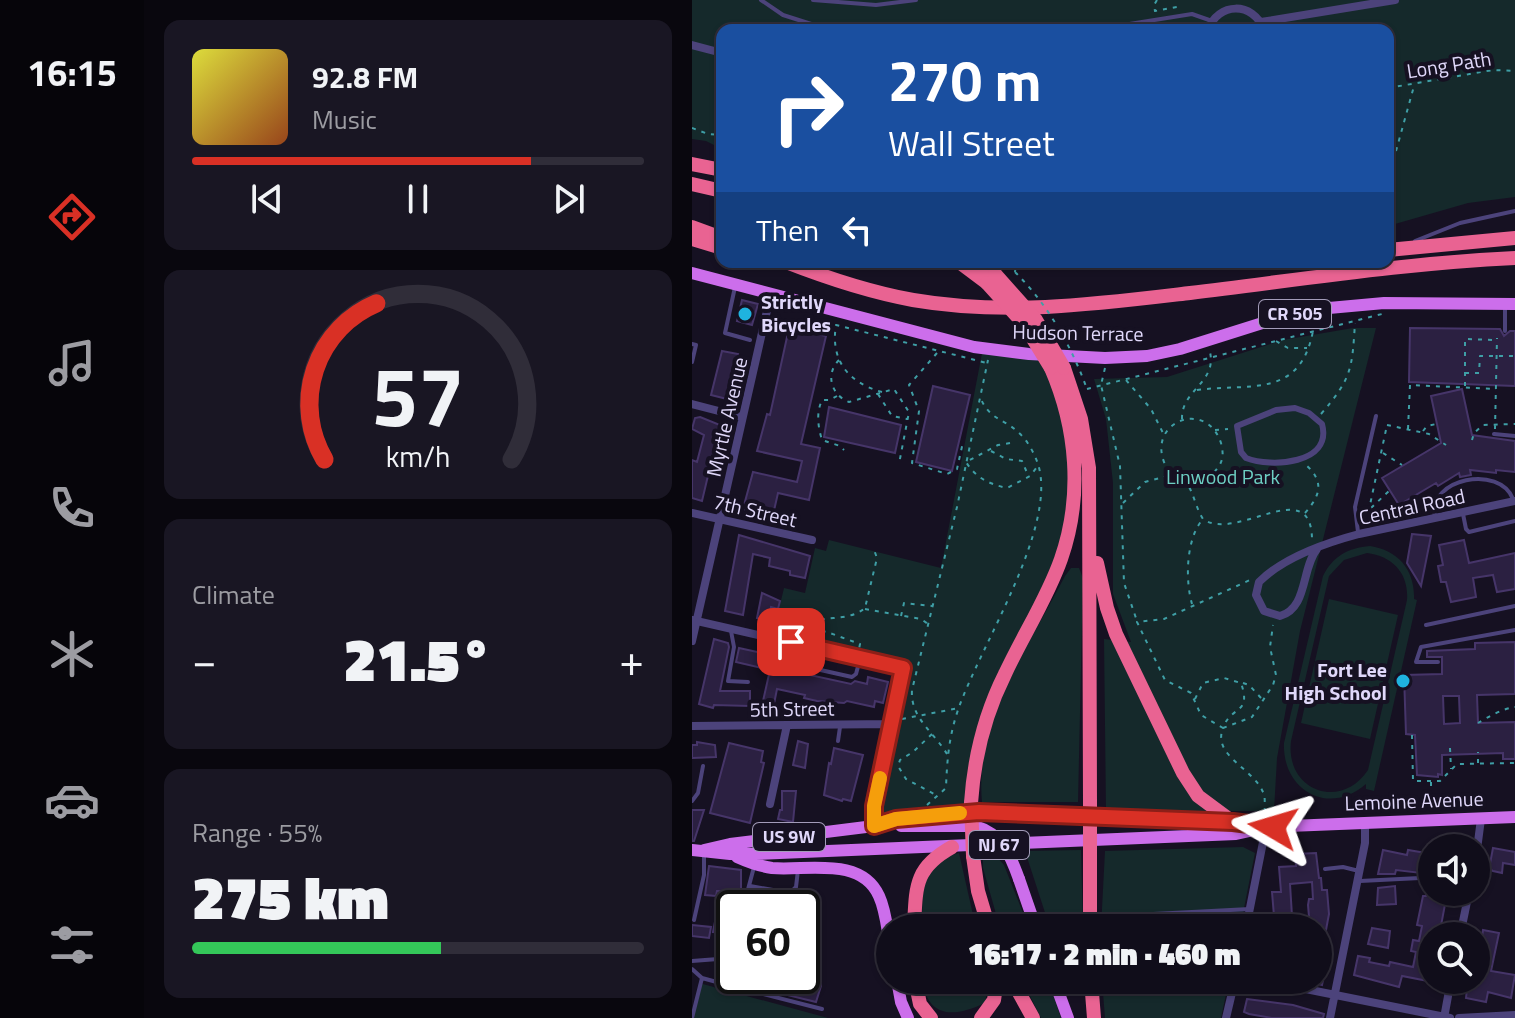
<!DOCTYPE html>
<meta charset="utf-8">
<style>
body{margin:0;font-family:"Titillium Web",sans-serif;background:#191623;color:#f1f3f6;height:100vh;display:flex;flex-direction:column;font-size:30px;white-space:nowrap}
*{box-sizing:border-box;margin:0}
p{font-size:26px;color:#9c9ca2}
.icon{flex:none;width:44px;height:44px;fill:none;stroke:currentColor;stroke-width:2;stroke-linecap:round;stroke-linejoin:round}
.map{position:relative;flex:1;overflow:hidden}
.panel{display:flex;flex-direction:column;gap:20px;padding:20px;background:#09070e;width:548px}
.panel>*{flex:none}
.top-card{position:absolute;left:24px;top:24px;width:678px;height:244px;border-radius:16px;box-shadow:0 2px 6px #0004,0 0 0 2px #302d39;background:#1a4fa0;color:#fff;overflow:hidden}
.controls{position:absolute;left:726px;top:834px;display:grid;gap:16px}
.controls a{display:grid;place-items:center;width:72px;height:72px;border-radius:50%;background:#100d1a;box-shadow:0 2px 6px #0004,0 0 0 2px #302d39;font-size:40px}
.speed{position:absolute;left:24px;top:890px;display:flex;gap:16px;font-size:40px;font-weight:700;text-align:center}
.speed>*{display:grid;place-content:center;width:104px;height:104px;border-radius:50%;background:#100d1a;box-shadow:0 2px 6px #0004,0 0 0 2px #302d39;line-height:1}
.speed .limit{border:4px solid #111;border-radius:12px;background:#fff;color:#111}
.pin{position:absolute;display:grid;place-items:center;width:68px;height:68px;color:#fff;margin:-34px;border-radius:16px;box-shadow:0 4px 12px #0006}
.me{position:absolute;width:88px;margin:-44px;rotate:277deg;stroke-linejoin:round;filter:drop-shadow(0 0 6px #0008)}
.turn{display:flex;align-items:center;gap:28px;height:168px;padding:0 40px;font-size:36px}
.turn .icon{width:104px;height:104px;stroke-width:2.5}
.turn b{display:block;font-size:56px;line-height:68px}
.then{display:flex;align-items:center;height:76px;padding:0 40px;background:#0003;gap:16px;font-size:30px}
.big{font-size:60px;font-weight:800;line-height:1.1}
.panel .card{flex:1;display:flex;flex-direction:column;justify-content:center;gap:12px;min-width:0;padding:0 28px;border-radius:16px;background:#191623}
.panel .dial{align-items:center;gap:0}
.dial svg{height:208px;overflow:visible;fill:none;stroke:#302d39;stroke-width:7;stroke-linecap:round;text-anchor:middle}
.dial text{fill:#f1f3f6;stroke:none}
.song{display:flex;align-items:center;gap:24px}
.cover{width:96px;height:96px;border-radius:12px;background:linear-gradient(135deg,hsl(60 70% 55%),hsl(20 70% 35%))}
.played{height:8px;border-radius:4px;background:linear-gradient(90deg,#d93025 75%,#302d39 75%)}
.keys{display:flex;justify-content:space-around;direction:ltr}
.heat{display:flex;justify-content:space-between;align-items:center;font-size:44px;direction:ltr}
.charge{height:12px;border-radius:6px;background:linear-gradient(90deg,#34c759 55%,#302d39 0)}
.trip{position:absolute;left:184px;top:914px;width:456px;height:80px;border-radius:40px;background:#100d1a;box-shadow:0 2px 6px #0004,0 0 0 2px #302d39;font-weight:800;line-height:80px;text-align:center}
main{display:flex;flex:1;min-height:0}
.dock{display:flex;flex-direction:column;width:144px;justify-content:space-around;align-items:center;background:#06050a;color:#9c9ca2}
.dock .icon{width:56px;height:56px}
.dock .selected{color:#d93025}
.dock b{font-size:36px;color:#f1f3f6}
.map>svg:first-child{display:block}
.green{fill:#15292b;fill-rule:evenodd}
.building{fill:#2b2041;stroke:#463569;stroke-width:2;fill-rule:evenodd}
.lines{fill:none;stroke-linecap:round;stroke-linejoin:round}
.path{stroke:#3f9fa6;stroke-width:2;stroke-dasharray:4 6;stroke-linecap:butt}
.service{stroke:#4c437b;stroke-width:4}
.pedestrian{stroke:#4c437b;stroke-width:6}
.minor{stroke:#4c437b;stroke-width:8}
.primary{stroke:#cc6eeb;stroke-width:12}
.motorway{stroke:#e96392;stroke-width:14}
.path-bridge{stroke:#3f9fa6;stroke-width:2;stroke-dasharray:4 6;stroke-linecap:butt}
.primary-bridge{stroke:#cc6eeb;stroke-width:12}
.motorway-bridge{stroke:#e96392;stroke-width:14}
.route-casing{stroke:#8d1f18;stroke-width:20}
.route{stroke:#d93025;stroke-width:14}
.slow{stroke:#f59e0b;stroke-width:14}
.poi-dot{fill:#1fb3df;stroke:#161122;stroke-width:3}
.labels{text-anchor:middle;stroke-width:8;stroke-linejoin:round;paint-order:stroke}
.shield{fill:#161122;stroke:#a39cb9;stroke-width:2}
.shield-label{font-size:18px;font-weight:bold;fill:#e0d8fa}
.street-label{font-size:20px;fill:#e0d8fa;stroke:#161122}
.poi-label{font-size:20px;font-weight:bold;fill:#e0d8fa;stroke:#161122;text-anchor:start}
.park-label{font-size:20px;fill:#6ed0c4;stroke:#161122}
</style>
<main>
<nav class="dock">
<b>16:15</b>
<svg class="icon selected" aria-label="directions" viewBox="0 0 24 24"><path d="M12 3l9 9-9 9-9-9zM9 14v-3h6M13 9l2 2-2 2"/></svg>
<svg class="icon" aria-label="music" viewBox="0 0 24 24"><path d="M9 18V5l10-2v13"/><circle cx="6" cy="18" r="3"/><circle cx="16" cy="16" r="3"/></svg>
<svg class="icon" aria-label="phone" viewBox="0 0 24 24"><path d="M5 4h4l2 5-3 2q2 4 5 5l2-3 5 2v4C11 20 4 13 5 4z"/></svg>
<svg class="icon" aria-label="climate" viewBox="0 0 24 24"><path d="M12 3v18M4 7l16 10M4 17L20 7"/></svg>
<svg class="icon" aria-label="car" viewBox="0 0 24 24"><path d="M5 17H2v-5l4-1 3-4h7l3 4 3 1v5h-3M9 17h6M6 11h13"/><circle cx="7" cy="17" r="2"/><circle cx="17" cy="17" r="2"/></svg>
<svg class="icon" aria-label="filters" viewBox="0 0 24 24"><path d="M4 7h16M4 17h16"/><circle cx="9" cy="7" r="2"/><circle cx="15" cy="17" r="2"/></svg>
</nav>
<section class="panel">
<div class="card">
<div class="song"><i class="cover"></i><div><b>92.8 FM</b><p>Music</p></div></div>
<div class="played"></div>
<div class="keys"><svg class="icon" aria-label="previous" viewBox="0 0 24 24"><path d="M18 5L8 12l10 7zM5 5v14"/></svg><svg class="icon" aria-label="pause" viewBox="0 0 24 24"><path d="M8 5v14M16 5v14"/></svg><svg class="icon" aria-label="next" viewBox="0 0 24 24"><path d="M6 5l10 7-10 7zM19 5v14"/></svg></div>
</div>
<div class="card dial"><svg viewBox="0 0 100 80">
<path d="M14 69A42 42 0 1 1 86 69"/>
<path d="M14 69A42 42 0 0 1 34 9" stroke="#d93025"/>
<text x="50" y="56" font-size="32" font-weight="700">57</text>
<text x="50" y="72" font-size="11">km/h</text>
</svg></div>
<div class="card"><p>Climate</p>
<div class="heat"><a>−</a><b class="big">21.5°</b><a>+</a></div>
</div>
<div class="card"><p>Range · 55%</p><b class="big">275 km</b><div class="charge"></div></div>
</section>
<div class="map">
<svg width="823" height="1018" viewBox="0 0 823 1018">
<rect width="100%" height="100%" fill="#161122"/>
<!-- green -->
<path class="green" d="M0 0H823V197L776 203 696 226V30H30V149L14 141 0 139Z
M661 328H684L608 631 585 758 582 811H414L412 639 439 642 421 594V483L414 419 402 379 475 377 591 340Z
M291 348 337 354 359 368 376 419 378 527 311 677 277 812 182 826 211 668 80 638 92 588 113 593 123 548 134 551 137 540 249 568Z
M678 546C706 550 723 570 722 599L725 600 682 791 674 789V784C636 817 590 790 592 743L631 576C641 556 656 548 678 546ZM675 553C701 556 717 574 715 600L676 770C649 811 593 791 599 741L637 576 652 560Z
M379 568H387L391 578 386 802H290C282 723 338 644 373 576Z
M637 599 706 615 678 739 609 723Z
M551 847 563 853 548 928H409L413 851Z
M389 850 391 928H358L333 851Z
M267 853 284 928H230C231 895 227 862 267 853Z
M291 857H305L312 865 337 928H308L291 868Z
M230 980H297L293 1003C261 1018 236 1018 230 980Z
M330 980H356L369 1018H349Z
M410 980H537L529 1018H413Z
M7 983 136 1018H0Z"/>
<!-- building -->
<path class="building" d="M50 300 66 304 60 325 45 321Z
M97 328 134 336 109 444 128 448 117 500 86 493 81 515 51 509 61 472 105 482 110 461 65 451 75 414 78 415Z
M718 328 808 329 812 336 818 331H823V386L717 382Z
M30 351 46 354 35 399 19 395Z
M241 386 278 395 260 471 224 462Z
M770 389 780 435 823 441V472L804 470V473L778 470 779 475 768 477 767 473 746 486 744 483 707 505 690 478 749 443 739 396Z
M137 407 209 425 203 453 132 437Z
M8 417 28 425 10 501 0 498V460L5 462 12 435 0 429 3 418Z
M720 534 739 536 729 586 715 563Z
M47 535 118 556 113 578 98 575V571L77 566 78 558 61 554 51 615 33 611Z
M772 540 777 563 823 553V589L805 592 801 575 781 578 784 597 759 602 754 582H749L746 566 751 565 747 545Z
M70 593 88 601 86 609 79 607 76 621 65 618Z
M22 639 36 643 37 647 28 691H58V706L22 705 21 708 7 704Z
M823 642V694L785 695 786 723 823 722V759H811V753L750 755V775L746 774V777L725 775 723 735 714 734 712 675 750 674V657H735V651L783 649V643ZM751 696H767L768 723 752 724Z
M47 648 70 653 69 658 90 662 92 668 104 670V672L159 684 163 681 175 684 176 677 196 682 191 703 183 701 182 707 155 701 152 703 125 701 112 698 113 695 85 689 82 704 71 701 78 670 44 662Z
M106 741 116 744 113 768 101 765Z
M5 742 23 745 24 757 0 758V745H5Z
M37 743 71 751 69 762 72 763 58 823 18 813Z
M142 748 171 755 159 801 151 799 150 801 132 795 137 763 139 764Z
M90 791H104L101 822 86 819 88 810H90Z
M0 810H12L2 841H0Z
M801 848 823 852V865L811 863 810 873 801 871 797 869Z
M691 850 715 855 716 850 740 854V867L730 865 729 873 704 870 703 874H686Z
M624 853 627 878H629L630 890H635L637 914 631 946 638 947 630 985 626 984V928H618L616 905 617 899H621L620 882 598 884 600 916H594L592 928H578L582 916 580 892H589L587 867 604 866 603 854Z
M17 866 49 870V891H25L24 896 13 895Z
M703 886 704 904 685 905 686 888Z
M735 892 755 894 748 931 740 930V962L736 981 710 976 707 987 662 975 666 956 678 958 677 962 697 966 698 962 721 967 724 952 719 951 721 940 727 941 730 926 725 925 731 896H734Z
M67 896 103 905V908H65Z
M26 906 38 908 32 916 34 925H37V933L21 932Z
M0 925 19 927 17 938 0 936Z
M680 928 698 931 696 948 676 944Z
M791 930 807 933 799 971 823 975 819 998 796 992 794 1002 774 998 776 980H784Z
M120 932 129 986 124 1002 43 982 45 976H93L107 979V976H110V934Z
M555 999 601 1005 632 1014 631 1018H580L557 1014 552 1012Z"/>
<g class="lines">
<!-- path -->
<path class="path" d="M465 0 462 5 463 11 490 6
M492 25 493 30
M696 88 801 70 823 71
M0 128 16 134 30 135
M696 180 722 86
M323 272 324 262
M584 341 596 348H615
M245 353 217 385 227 411 220 463 255 474 265 469 271 442
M147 360C133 374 139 395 157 402L202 389 217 412 207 464
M413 368 409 385 428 466 432 583 445 621
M773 373H787L788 356H823
M434 380 459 409 471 433
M773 386V339L803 340
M395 389 690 314
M505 390C558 383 608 399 621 331
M190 392C157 383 138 361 144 325L295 363
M186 394 200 416 215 419
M145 396 138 400H130C124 413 126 427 130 440L148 446 152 450
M629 414C660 378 660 369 663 323
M490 419C489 390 525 383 518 352
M695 425 737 434 754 445
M716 429 718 385 804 389
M803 429 805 338
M523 430 536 429
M731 431 735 426 744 424
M780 440 782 433 791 425 823 424
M318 443 306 445 274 462C284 478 297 484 315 488L338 476 345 467
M299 451 314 459 330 461 336 475
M691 453 710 465
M495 483C508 482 520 477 527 466 532 458 531 452 529 443 515 400 459 420 471 459 477 479 489 474 496 485 502 495 504 508 511 519 544 543 619 473 620 539
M431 503 453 482 479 475
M679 508 698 490
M613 513C628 496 633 482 614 465
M681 522 678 505 695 425
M500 604C493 580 494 538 511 519
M173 609 229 619 236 624
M209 616 212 603 240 606
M110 627 135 632 168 644 167 649
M103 633C117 611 154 625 173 608L185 558 181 547
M551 683 557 685 570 699
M503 699 511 683 532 678 549 683C560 715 539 705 531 728L509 715 499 693 473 680 445 622 472 619 558 580
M210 719 267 708
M786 723C796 717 812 708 823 707
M240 734 221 752 208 760 206 766 214 779 244 795
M720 735 721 781H748L765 764 823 763
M758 748 759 769
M255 754C242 732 218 718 220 690L265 507 296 360
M786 763V752
M739 782V805
M235 805 254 788C255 760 257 736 266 710 288 646 366 527 346 464 342 453 336 441 327 433 312 418 298 421 288 397
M573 812C572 805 574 798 571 792 561 768 520 756 531 728L560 717 581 685 584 675 578 647 581 625"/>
<!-- service -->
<path class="service" d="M69 0 91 15 138 30
M121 0 184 5 224 0
M400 30 500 14 520 21
M723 241 768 223 823 211
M43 287 33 333 58 340
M813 331V305
M0 344 4 345 0 362
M802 434 823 436
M771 514 774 529 777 532 823 521
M743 517C735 478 808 464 821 499
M666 532 663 507 684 416
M734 625 823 606
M39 631 42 647 36 681 56 682
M95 641 93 658 97 663 160 677 164 674 168 659
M746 662H724L729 647 823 630
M146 741 148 727
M0 801 6 793 11 766
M633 869 651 867 667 871
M668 881 728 878
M58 886 98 893 104 887 106 870
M51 908 62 867
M461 914 558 909
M37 916 42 917
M2 920 12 875V852
M0 961 39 958 32 984 10 978 0 969
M32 984 130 1009
M0 1018 10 978"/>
<!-- pedestrian -->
<path class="pedestrian" d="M603 408 617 413 630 424C641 464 579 468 554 458L549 452 545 426 584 410Z"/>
<!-- minor -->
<path class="minor" d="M569 22 703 0
M516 30C526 2 561 1 572 30
M0 45 30 53
M0 404 50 417
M0 513 120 540
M625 549C609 569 616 608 588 616L572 611 564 595 567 582C592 557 633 543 667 534L823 501
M0 620 211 668 182 806V826
M0 641 79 293
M0 726 201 724
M78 804 95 725
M784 857 789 819
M554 928 574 827
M768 936 777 892
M569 980 758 1018
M534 1018 543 980
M638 1018 673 843V823
M752 1018 759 980
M767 1018 823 1015"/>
<!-- primary -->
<path class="primary" d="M0 273 282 347 337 354 413 358 455 356 488 349 599 314 637 308 692 303 823 304
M209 826H283
M0 850 38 854H64L544 834 567 829
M12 850 38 844 182 826 204 819 287 812 541 822 574 827 823 817
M45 857C56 862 67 866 80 868 115 871 169 856 187 896 194 911 195 929 198 945
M327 879 344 928
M205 980 209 1002 216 1018
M362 980 376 1018"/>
<!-- motorway -->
<path class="motorway" d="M0 164 30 170
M0 184 30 191
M0 227 30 238
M0 239 30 248
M696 250 823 238
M94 262C135 278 177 292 221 300 314 316 405 304 498 293 606 280 714 263 823 258
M267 262 295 283
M288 262 303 274
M508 262H579
M372 368 389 419 397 468 398 803
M405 563 415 608 424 634 491 773 506 796 541 822
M279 803C282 758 293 714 313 674 331 635 355 599 369 559 391 496 385 428 359 368
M281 856 286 891 297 928
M222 928C224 887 222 868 260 847
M398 928V851
M223 980 228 1004 239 1018
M320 980 341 1018
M399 980 402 1018
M289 1018 302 1000 305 980"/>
<!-- path-bridge -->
<path class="path-bridge" d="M323 272C356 305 379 345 395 389"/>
<!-- primary-bridge -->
<path class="primary-bridge" d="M283 826C310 834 318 854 327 879"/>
<!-- motorway-bridge -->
<path class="motorway-bridge" d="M303 274 344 320 372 368
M295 283 332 324 359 368
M279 803 281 856
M398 803V851"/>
</g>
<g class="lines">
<!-- route casing -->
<g class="route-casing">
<path id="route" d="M99 642 211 668 182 806V826L204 819 287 812 541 822 581 827"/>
</g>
<!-- route -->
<use href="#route" class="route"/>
<!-- slow -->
<path class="slow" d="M188 778 182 806V826L204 819 268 813"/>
</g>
<!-- markers -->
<g class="poi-dot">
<circle cx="53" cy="314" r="8"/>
<circle cx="711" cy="681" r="8"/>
</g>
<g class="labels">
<!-- shield labels -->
<g class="shield">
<rect x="567" y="300" width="72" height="28" rx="6"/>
<rect x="61" y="823" width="72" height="28" rx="6"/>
<rect x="277" y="831" width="60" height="28" rx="6"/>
</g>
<g class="shield-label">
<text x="603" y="320">CR 505</text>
<text x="97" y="843">US 9W</text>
<text x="307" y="851">NJ 67</text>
</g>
<!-- street labels -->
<g class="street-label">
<text transform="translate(757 65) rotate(-9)" y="7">Long Path</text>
<text transform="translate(386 333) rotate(1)" y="7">Hudson Terrace</text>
<text transform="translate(35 417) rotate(-77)" y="7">Myrtle Avenue</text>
<text transform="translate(720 507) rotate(-12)" y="7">Central Road</text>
<text transform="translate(63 511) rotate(13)" y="7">7th Street</text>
<text transform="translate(100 709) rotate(-1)" y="7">5th Street</text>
<text transform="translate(722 801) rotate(-2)" y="7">Lemoine Avenue</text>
</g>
<!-- poi labels -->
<g class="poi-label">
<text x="69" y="309">Strictly<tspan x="69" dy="23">Bicycles</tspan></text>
<text x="695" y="677" text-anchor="end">Fort Lee<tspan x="695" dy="23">High School</tspan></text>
</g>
<!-- park labels -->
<g class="park-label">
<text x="531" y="484">Linwood Park</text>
</g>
</g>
</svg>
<div class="controls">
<a><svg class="icon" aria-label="sound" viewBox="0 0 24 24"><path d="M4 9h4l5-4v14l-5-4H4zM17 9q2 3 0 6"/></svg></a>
<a><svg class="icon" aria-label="search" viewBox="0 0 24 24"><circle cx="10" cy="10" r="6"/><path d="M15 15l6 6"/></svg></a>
</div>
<div class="speed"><div class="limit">60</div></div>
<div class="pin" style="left:99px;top:642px;background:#d93025"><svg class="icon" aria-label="arrive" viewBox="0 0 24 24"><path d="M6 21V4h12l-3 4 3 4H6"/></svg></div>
<svg class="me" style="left:581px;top:827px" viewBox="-20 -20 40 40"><path d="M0-17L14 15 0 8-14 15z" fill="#d93025" stroke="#fff" stroke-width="4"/></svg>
<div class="trip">16:17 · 2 min · 460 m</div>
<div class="top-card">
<div class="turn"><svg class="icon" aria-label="right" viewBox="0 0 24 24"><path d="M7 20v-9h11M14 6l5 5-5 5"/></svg><div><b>270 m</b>Wall Street</div></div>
<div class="then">Then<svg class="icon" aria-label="left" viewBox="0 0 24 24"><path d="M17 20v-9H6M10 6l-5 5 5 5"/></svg></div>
</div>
</div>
</main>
